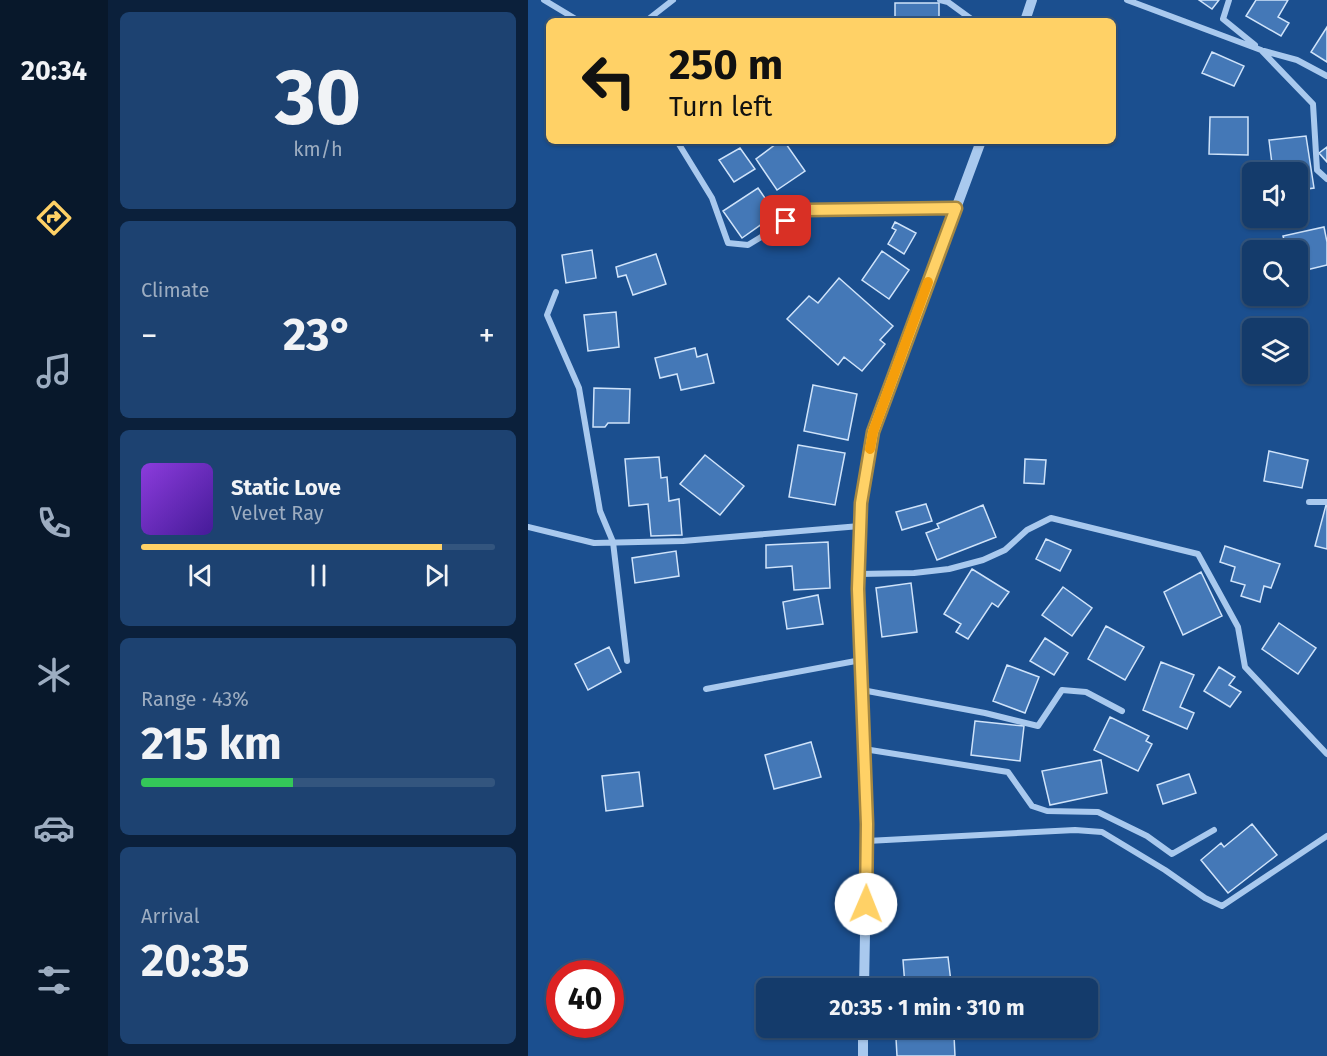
<!DOCTYPE html>
<meta charset="utf-8">
<style>
body{margin:0;font-family:"Fira Sans",sans-serif;background:#1d4271;color:#f1f3f6;height:100vh;display:flex;flex-direction:column;font-size:22px;white-space:nowrap}
*{box-sizing:border-box;margin:0}
p{font-size:20px;color:#9dadc1}
.icon{flex:none;width:33px;height:33px;fill:none;stroke:currentColor;stroke-width:2;stroke-linecap:round;stroke-linejoin:round}
.map{position:relative;flex:1;overflow:hidden}
.side{display:flex;flex-direction:column;gap:12px;padding:12px;background:#0b203b;width:420px}
.side>*{flex:none}
.hud{position:absolute;left:18px;top:18px;width:570px;height:126px;border-radius:9px;box-shadow:0 2px 4px #0004,0 0 0 2px #33557e;background:#ffd166;color:#111;overflow:hidden}
.fabs{position:absolute;left:714px;top:162px;display:grid;gap:12px}
.fabs a{display:grid;place-items:center;width:66px;height:66px;border-radius:9px;background:#143b6b;box-shadow:0 2px 4px #0004,0 0 0 2px #33557e;font-size:30px}
.speed{position:absolute;left:18px;top:960px;display:flex;gap:12px;font-size:30px;font-weight:700;text-align:center}
.speed>*{display:grid;place-content:center;width:78px;height:78px;border-radius:50%;background:#143b6b;box-shadow:0 2px 4px #0004,0 0 0 2px #33557e;line-height:1}
.speed .limit{border:9px solid #d22;background:#fff;color:#111}
.pin{position:absolute;display:grid;place-items:center;width:51px;height:51px;color:#fff;margin:-26px;border-radius:12px;box-shadow:0 3px 9px #0006}
.me{position:absolute;width:66px;margin:-33px;rotate:1deg;stroke-linejoin:round;filter:drop-shadow(0 0 4px #0008)}
.turn{display:flex;align-items:center;gap:21px;height:126px;padding:0 24px;font-size:27px}
.turn .icon{width:78px;height:78px;stroke-width:2.5}
.turn b{display:block;font-size:42px;line-height:51px}
.big{font-size:45px;font-weight:700;line-height:1.1}
.side .card{flex:1;display:flex;flex-direction:column;justify-content:center;gap:9px;min-width:0;padding:0 21px;border-radius:9px;background:#1d4271}
.side .dial{align-items:center;gap:0}
.dial b{font-size:78px;line-height:1}
.song{display:flex;align-items:center;gap:18px}
.cover{width:72px;height:72px;border-radius:9px;background:linear-gradient(135deg,hsl(270 70% 55%),hsl(260 70% 35%))}
.played{height:6px;border-radius:3px;background:linear-gradient(90deg,#ffd166 85%,#33557e 85%)}
.keys{display:flex;justify-content:space-around;direction:ltr}
.heat{display:flex;justify-content:space-between;align-items:center;font-size:33px;direction:ltr}
.charge{height:9px;border-radius:4px;background:linear-gradient(90deg,#34c759 43%,#33557e 0)}
.trip{position:absolute;left:228px;top:978px;width:342px;height:60px;border-radius:9px;background:#143b6b;box-shadow:0 2px 4px #0004,0 0 0 2px #33557e;font-weight:700;line-height:60px;text-align:center}
main{display:flex;flex:1;min-height:0}
.dock{display:flex;flex-direction:column;width:108px;justify-content:space-around;align-items:center;background:#08182b;color:#9dadc1}
.dock .icon{width:42px;height:42px}
.dock .current{color:#ffd166}
.dock b{font-size:27px;color:#f1f3f6}
.map>svg:first-child{display:block}
.building{fill:#4478b7;stroke:#cfe3fa;stroke-width:1.5}
.lines{fill:none;stroke-linecap:round;stroke-linejoin:round}
.minor{stroke:#a9c9ee;stroke-width:6}
.tertiary{stroke:#a9c9ee;stroke-width:10}
.route-casing{stroke:#a68842;stroke-width:15}
.route{stroke:#ffd166;stroke-width:10}
.slow{stroke:#f59e0b;stroke-width:10}
</style>
<main>
<nav class="dock">
<b>20:34</b>
<svg class="icon current" aria-label="directions" viewBox="0 0 24 24"><path d="M12 3l9 9-9 9-9-9zM9 14v-3h6M13 9l2 2-2 2"/></svg>
<svg class="icon" aria-label="music" viewBox="0 0 24 24"><path d="M9 18V5l10-2v13"/><circle cx="6" cy="18" r="3"/><circle cx="16" cy="16" r="3"/></svg>
<svg class="icon" aria-label="phone" viewBox="0 0 24 24"><path d="M5 4h4l2 5-3 2q2 4 5 5l2-3 5 2v4C11 20 4 13 5 4z"/></svg>
<svg class="icon" aria-label="climate" viewBox="0 0 24 24"><path d="M12 3v18M4 7l16 10M4 17L20 7"/></svg>
<svg class="icon" aria-label="car" viewBox="0 0 24 24"><path d="M5 17H2v-5l4-1 3-4h7l3 4 3 1v5h-3M9 17h6M6 11h13"/><circle cx="7" cy="17" r="2"/><circle cx="17" cy="17" r="2"/></svg>
<svg class="icon" aria-label="filters" viewBox="0 0 24 24"><path d="M4 7h16M4 17h16"/><circle cx="9" cy="7" r="2"/><circle cx="15" cy="17" r="2"/></svg>
</nav>
<section class="side">
<div class="card dial"><b>30</b><p>km/h</p></div>
<div class="card"><p>Climate</p>
<div class="heat"><a>−</a><b class="big">23°</b><a>+</a></div>
</div>
<div class="card">
<div class="song"><i class="cover"></i><div><b>Static Love</b><p>Velvet Ray</p></div></div>
<div class="played"></div>
<div class="keys"><svg class="icon" aria-label="previous" viewBox="0 0 24 24"><path d="M18 5L8 12l10 7zM5 5v14"/></svg><svg class="icon" aria-label="pause" viewBox="0 0 24 24"><path d="M8 5v14M16 5v14"/></svg><svg class="icon" aria-label="next" viewBox="0 0 24 24"><path d="M6 5l10 7-10 7zM19 5v14"/></svg></div>
</div>
<div class="card"><p>Range · 43%</p><b class="big">215 km</b><div class="charge"></div></div>
<div class="card"><p>Arrival</p><b class="big">20:35</b></div>
</section>
<div class="map">
<svg width="799" height="1056" viewBox="0 0 799 1056">
<rect width="100%" height="100%" fill="#1b4f8f"/>
<!-- building -->
<path class="building" d="M671 0H691L684 9Z
M728 0H760L750 17 761 23 753 36 718 16Z
M367 3H411V21H367Z
M799 27V62L783 52Z
M684 52 716 66 706 86 674 73Z
M682 117H720V155L681 154Z
M778 136 786 188 771 190 772 186H770V172H745L741 140Z
M252 141H256L277 171 249 190 228 159Z
M799 147V162L791 153Z
M212 148 227 169 206 182 191 160Z
M230 188 248 214 214 238 195 211Z
M367 222 388 233 376 254 360 244 368 230 364 228Z
M796 227 799 242V265L770 272V250H759L755 236Z
M64 250 68 278 38 283 34 255Z
M354 251 381 270 361 299 334 280Z
M128 254 138 284 105 295 98 275 90 277 88 267Z
M311 278 365 326 352 340 357 344 334 371 316 357 310 365 259 319 281 296 290 303Z
M88 312 91 347 60 351 56 315Z
M167 348 169 357 179 354 186 383 153 390 149 374 132 378 127 358Z
M285 385 329 394 320 440 276 431Z
M66 388 102 389 101 423H80L77 427H65Z
M270 445 317 453 307 505 261 497Z
M741 451 780 460 774 488 736 481Z
M177 455 216 486 192 515 152 484Z
M131 457 133 478 139 477 141 501 151 499 154 535 123 536 120 504 101 506 97 459Z
M497 459 518 460 516 484 496 483Z
M398 504 404 521 374 530 368 512Z
M455 505 468 537 409 560 398 533 411 528 409 524Z
M798 505 799 506V549L787 546Z
M518 539 543 550 532 571 508 559Z
M300 542 302 588 266 590 264 566 238 568V545Z
M697 546 752 564 743 588 736 586 732 602 713 596 717 585 703 581 707 567 692 562Z
M148 551 151 576 107 583 104 558Z
M444 569 481 592 470 607 464 603 440 639 428 632 433 624 416 614Z
M673 572 694 616 655 635 636 592Z
M383 583 389 632 354 637 348 588Z
M535 587 564 608 544 636 514 615Z
M290 595 295 624 259 629 255 602Z
M751 623 788 648 770 674 734 649Z
M578 626 616 647 597 680 560 659Z
M517 638 540 653 526 675 502 661Z
M81 647 93 672 60 690 47 664Z
M633 662 666 675 652 707 666 713 659 729 615 710Z
M479 665 511 677 497 713 465 701Z
M691 667 707 677 701 685 713 692 702 707 676 691Z
M582 717 621 736 618 741 624 744 610 771 566 750Z
M447 721 496 726 492 761 443 755Z
M283 742 293 777 246 789 237 755Z
M573 760 579 793 522 805 514 771Z
M111 772 115 806 78 811 74 776Z
M661 774 668 793 635 804 629 785Z
M724 824 749 855 700 893 673 860 693 843 696 847Z
M420 957 423 982 377 986 375 960Z
M426 1035 427 1056H369L368 1038Z"/>
<g class="lines">
<!-- minor -->
<path class="minor" d="M16 0 51 21
M412 0 420 2 446 21
M599 0 733 50 785 104 789 170 799 179
M701 0 695 19 727 45
M118 21 145 0
M736 51 769 60 799 76
M149 141 184 198 200 243 220 245 277 210 428 208
M28 292 19 315 51 388 72 511 85 542 99 661
M781 502H799
M0 527 66 543 155 541 332 526
M331 574 386 573 421 569 455 560 477 550 499 530 523 518 670 554 710 627 717 667 799 754
M178 689 333 660
M334 690 457 713 510 726 534 690 558 692 594 711
M336 749 480 772 504 806 519 811 570 812 619 836 644 854 686 830
M339 841 547 830 574 832 637 870 677 898 694 906 799 836"/>
<!-- tertiary -->
<path class="tertiary" d="M497 21 504 0
M336 988 339 824 330 589 333 503 345 432 453 141
M335 1056V1028"/>
</g>
<g class="lines">
<!-- route casing -->
<g class="route-casing">
<path id="route" d="M258 221 277 210 428 208 345 432 333 503 330 589 339 824 338 904"/>
</g>
<!-- route -->
<use href="#route" class="route"/>
<!-- slow -->
<path class="slow" d="M342 449 345 432 400 282"/>
</g>
</svg>
<div class="fabs">
<a><svg class="icon" aria-label="sound" viewBox="0 0 24 24"><path d="M4 9h4l5-4v14l-5-4H4zM17 9q2 3 0 6"/></svg></a>
<a><svg class="icon" aria-label="search" viewBox="0 0 24 24"><circle cx="10" cy="10" r="6"/><path d="M15 15l6 6"/></svg></a>
<a><svg class="icon" aria-label="layers" viewBox="0 0 24 24"><path d="M12 4l9 5-9 5-9-5zM3 14l9 5 9-5"/></svg></a>
</div>
<div class="speed"><div class="limit">40</div></div>
<div class="pin" style="left:258px;top:221px;background:#d93025"><svg class="icon" aria-label="arrive" viewBox="0 0 24 24"><path d="M6 21V4h12l-3 4 3 4H6"/></svg></div>
<svg class="me" style="left:338px;top:904px" viewBox="-20 -20 40 40"><circle r="19" fill="#fff"/><path d="M0-13L10 11 0 6-10 11z" fill="#ffd166"/></svg>
<div class="trip">20:35 · 1 min · 310 m</div>
<div class="hud">
<div class="turn"><svg class="icon" aria-label="left" viewBox="0 0 24 24"><path d="M17 20v-9H6M10 6l-5 5 5 5"/></svg><div><b>250 m</b>Turn left</div></div>
</div>
</div>
</main>
